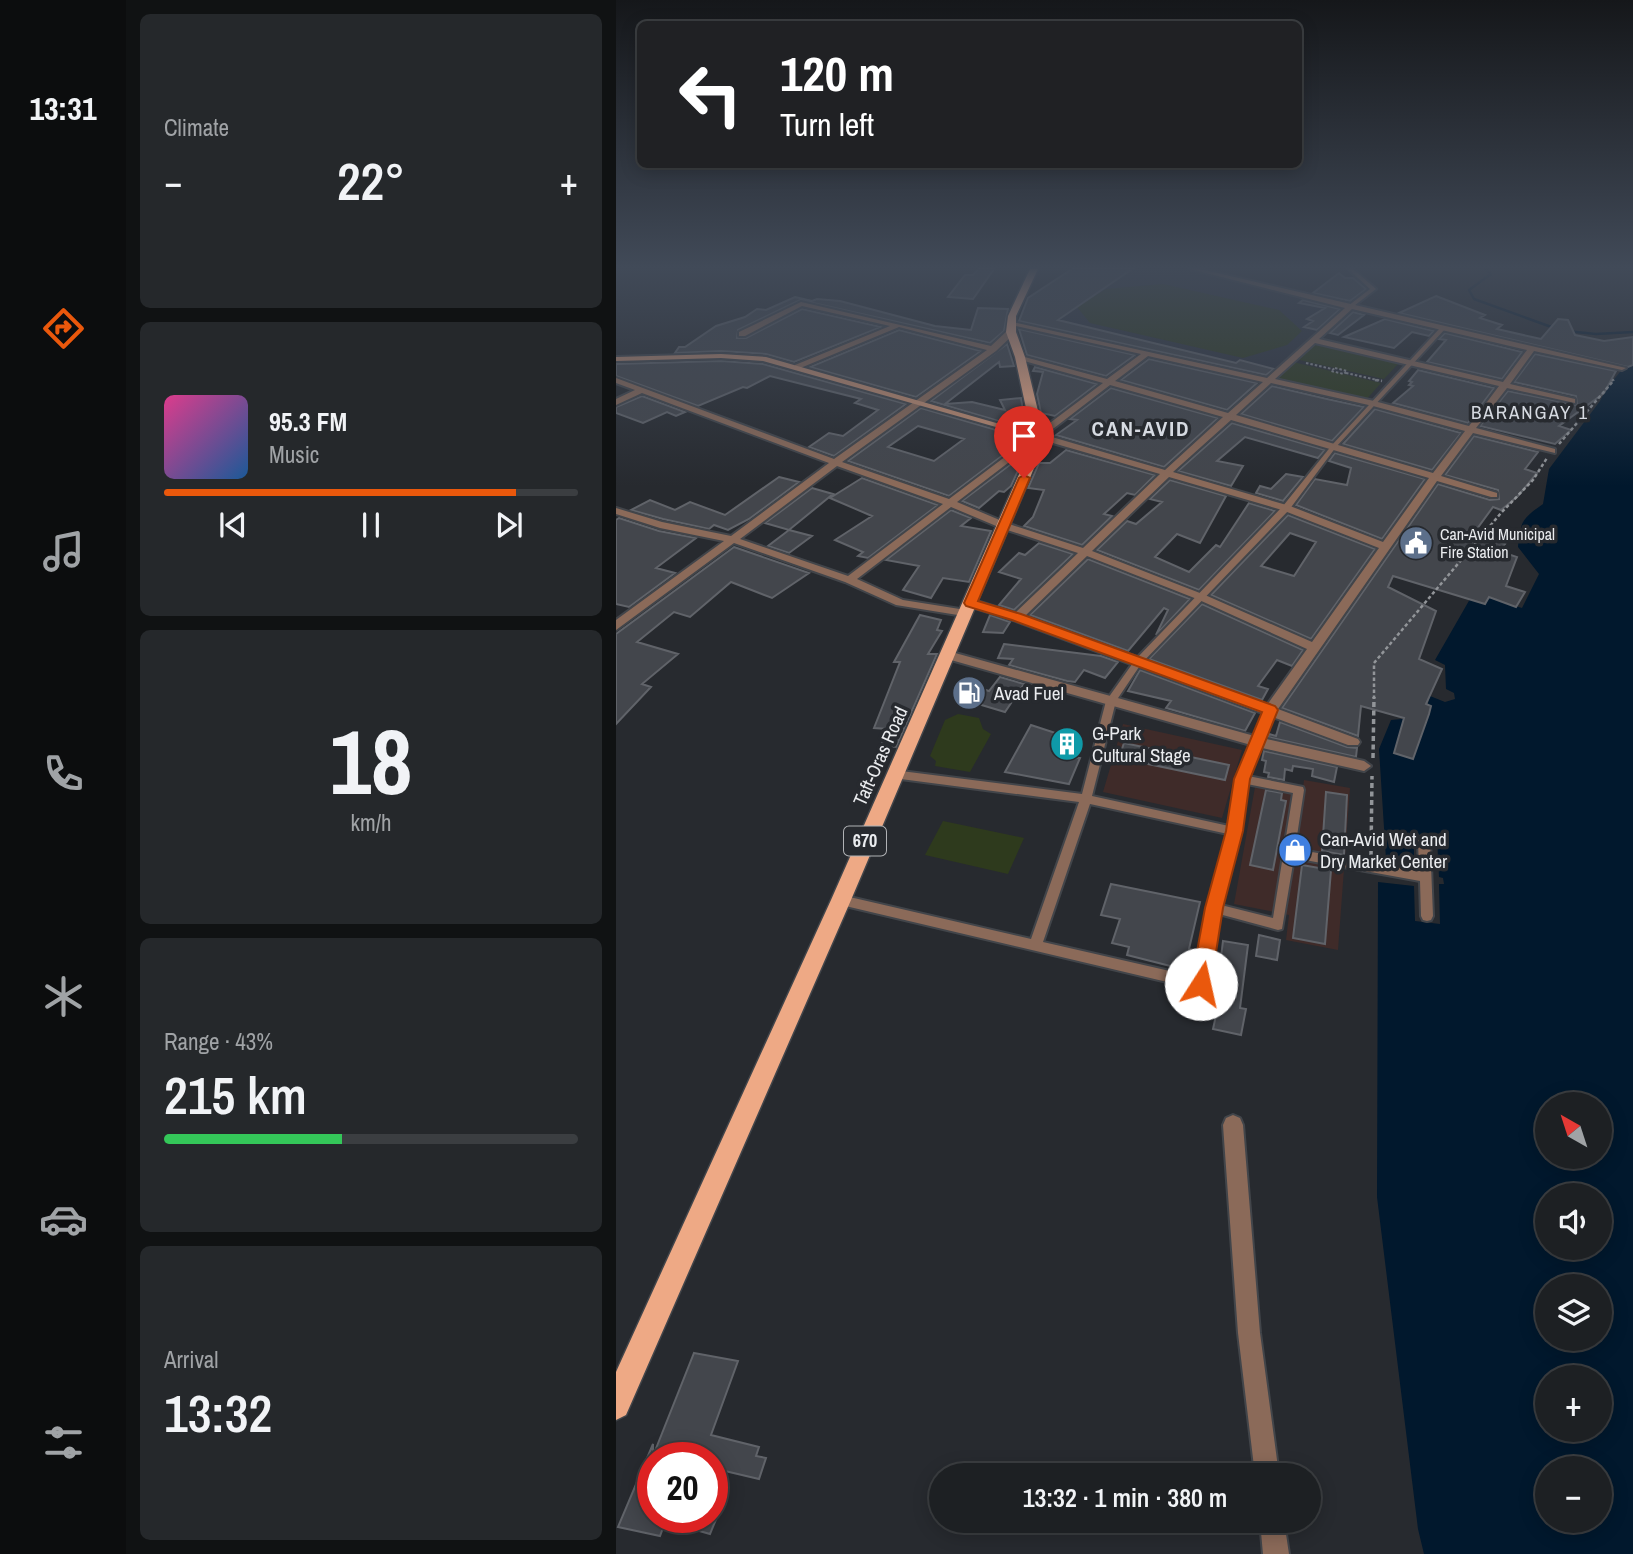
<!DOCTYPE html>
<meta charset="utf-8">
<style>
body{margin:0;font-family:"Archivo Narrow",sans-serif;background:#25282b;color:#f1f3f6;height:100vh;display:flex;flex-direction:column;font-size:26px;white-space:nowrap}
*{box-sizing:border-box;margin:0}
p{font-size:23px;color:#a0a3a6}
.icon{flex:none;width:38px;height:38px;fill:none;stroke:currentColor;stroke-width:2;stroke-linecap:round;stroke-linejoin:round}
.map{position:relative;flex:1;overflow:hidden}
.details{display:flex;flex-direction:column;gap:14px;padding:14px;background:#101213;width:490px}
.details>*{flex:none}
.hud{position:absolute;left:21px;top:21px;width:665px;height:147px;border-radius:10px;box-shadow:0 4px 18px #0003,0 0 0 2px #3b3e41;background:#202124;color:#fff;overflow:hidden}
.needle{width:46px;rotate:321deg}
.buttons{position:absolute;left:919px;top:1092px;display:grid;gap:14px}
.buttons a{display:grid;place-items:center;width:77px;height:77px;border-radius:50%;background:#1d2023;box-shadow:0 4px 18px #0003,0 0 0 2px #3b3e41;font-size:35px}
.speed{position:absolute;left:21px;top:1442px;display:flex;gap:14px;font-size:35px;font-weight:700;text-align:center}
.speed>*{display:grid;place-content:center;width:91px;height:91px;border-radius:50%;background:#1d2023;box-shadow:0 4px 18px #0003,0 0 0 2px #3b3e41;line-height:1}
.speed .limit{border:10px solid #d22;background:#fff;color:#111}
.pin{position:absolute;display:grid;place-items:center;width:60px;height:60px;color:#fff;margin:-72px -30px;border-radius:50% 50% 50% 0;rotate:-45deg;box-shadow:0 0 7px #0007}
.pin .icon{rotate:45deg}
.me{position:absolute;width:77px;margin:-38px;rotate:10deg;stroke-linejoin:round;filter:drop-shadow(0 0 5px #0008)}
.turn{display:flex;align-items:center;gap:24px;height:147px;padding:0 28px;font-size:32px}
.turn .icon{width:91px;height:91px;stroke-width:2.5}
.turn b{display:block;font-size:49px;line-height:60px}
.big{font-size:52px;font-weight:600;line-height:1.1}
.details .widget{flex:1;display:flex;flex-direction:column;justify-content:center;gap:10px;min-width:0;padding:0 24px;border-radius:10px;background:#25282b}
.details .dial{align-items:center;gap:0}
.dial b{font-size:91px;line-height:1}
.song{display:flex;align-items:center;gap:21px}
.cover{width:84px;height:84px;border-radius:10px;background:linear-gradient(135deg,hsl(330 70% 55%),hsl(210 70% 35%))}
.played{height:7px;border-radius:4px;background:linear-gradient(90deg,#ea580c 85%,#3b3e41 85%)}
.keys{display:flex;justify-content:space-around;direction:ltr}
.heat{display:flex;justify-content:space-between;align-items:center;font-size:38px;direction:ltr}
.charge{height:10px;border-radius:5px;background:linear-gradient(90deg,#34c759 43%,#3b3e41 0)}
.trip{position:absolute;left:313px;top:1463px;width:392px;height:70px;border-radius:35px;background:#1d2023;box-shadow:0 4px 18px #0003,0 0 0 2px #3b3e41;font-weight:600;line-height:70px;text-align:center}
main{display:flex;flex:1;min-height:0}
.dock{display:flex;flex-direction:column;width:126px;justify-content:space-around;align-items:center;background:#0c0d0e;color:#a0a3a6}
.dock .icon{width:49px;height:49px}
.dock .active{color:#ea580c}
.dock b{font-size:32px;color:#f1f3f6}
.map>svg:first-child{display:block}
.commercial{fill:#3f2b29}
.built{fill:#2e333e}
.green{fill:#2e3a1d}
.water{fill:#01182d;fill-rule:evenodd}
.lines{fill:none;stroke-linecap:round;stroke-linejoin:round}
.stream{stroke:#01182d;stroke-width:2.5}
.building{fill:#43464c;stroke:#606369;stroke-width:2;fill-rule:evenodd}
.lane-casing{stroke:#42454a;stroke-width:4}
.street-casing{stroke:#42454a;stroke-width:4}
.secondary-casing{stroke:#42454a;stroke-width:4}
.primary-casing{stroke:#42454a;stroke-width:3}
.path-far2{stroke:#929599;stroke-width:2;stroke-dasharray:2.5 2;stroke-linecap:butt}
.path-far1{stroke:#929599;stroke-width:2.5;stroke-dasharray:3.5 2.5;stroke-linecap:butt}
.path{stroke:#929599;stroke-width:3.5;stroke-dasharray:5 3.5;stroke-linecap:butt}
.lane{fill:#8b6a59;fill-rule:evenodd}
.street{fill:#8b6a59;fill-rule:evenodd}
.secondary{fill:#c38e72;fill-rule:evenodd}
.primary{fill:#eea985;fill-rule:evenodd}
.route{fill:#ea580c;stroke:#983908;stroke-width:2}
.labels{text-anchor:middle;stroke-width:7;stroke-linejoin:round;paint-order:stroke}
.far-poi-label{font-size:16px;fill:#eaecef;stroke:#272a2f;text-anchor:start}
.shield{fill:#272a2f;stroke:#b0b2b5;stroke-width:2}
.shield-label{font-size:18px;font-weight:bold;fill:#eaecef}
.far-quarter-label{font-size:19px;letter-spacing:2px;fill:#d6dae1;stroke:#272a2f}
.poi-label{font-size:19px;fill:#eaecef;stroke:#272a2f;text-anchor:start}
.street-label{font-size:19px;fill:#eaecef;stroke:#272a2f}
.far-district-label{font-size:21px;font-weight:bold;letter-spacing:2px;fill:#d6dae1;stroke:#272a2f}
</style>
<main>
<nav class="dock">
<b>13:31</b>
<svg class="icon active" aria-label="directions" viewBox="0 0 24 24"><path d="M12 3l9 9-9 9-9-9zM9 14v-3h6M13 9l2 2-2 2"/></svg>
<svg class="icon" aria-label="music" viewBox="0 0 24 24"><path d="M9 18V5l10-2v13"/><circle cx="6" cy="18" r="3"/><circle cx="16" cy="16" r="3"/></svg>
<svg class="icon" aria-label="phone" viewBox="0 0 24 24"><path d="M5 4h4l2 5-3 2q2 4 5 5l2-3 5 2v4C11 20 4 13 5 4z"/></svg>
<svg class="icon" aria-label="climate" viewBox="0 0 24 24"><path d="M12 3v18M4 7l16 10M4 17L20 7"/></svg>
<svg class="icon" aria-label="car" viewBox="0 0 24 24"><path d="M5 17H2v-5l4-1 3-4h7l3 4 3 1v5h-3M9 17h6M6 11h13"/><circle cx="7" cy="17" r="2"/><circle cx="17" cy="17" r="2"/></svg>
<svg class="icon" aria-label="filters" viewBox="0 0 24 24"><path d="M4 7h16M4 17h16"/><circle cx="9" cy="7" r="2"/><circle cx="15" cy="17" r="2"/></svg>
</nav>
<section class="details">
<div class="widget"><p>Climate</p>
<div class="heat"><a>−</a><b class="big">22°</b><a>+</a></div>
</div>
<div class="widget">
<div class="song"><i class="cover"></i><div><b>95.3 FM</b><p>Music</p></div></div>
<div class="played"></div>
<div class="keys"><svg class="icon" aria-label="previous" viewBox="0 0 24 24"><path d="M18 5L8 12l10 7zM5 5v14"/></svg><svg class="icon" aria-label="pause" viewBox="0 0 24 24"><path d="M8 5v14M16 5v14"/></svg><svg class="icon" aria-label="next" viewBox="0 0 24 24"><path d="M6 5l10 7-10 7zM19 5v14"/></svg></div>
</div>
<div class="widget dial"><b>18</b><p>km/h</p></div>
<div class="widget"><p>Range · 43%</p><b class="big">215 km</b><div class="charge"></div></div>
<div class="widget"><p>Arrival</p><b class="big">13:32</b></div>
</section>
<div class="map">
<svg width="1017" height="1554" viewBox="0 0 1017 1554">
<rect width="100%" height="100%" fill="#272a2f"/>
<!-- commercial -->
<path class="commercial" d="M507 724 626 750 606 818 487 792Z
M688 780 734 788 722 950 670 940 673 915 618 904 639 787 686 796Z"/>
<!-- built -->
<path class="built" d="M502 269H571L729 304 652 377 416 323Z"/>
<!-- green -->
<path class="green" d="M547 284 663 310 686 331 671 345 627 358 474 323 461 307 490 289Z
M695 344 783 363 768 379 679 359Z
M677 362 765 383 749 401 657 379Z
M342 714 363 718 367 729 375 734 354 772 319 766 320 761 314 756 329 720Z
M327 821 408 838 392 874 309 855Z"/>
<!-- water -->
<path class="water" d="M1017 356V1554H808L802 1529 761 1197 762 882 798 886 799 921 824 924 823 884H828L827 878 823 877 821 838 798 834V864L770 859 763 749 775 720 808 717 814 696 829 702 839 699 838 693 830 689 829 665 819 660 854 599 869 604 873 598 906 608 923 574 902 547C904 521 907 518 927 504L933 469 984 401 991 388ZM931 1104H984V1157H931ZM931 1195H984V1248H931ZM931 1286H984V1339H931ZM931 1377H984V1430H931ZM931 1468H984V1521H931Z"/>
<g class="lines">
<!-- stream -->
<path class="stream" d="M869 269 875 274 853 290 858 299 941 329
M950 331 980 334 1017 332"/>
</g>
<!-- building -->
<path class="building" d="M362 269H378L357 299 332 297 349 275H357Z
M456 269H516L442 320 620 363 624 360 658 369 650 375 403 321 412 298Z
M723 273 729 278H737L750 289 734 301 697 293Z
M820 296 869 315 864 318 886 325 881 329 916 337 925 339 942 319 952 320 959 335 988 341 1017 337V365L1012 367 783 313Z
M179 297 196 301 201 299 224 301 319 326 355 330 362 308 392 309 388 331 374 343 184 300 122 330 121 338H130L186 309 265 327 178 362 150 354 105 351 59 353 63 347H69L100 326 129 317 141 309 150 310Z
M687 300 724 309 701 330 688 327 697 321 691 319 709 308 683 303Z
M737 312 748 315 722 335 714 333Z
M769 319 818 331 813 336 796 332 778 348 728 337Z
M403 329 519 355 490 376 411 355Z
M283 330 365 351 300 397 194 367Z
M829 333 906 352 886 379 811 362 830 340 823 339Z
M391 344 398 366 384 367 383 362 329 404 356 402 389 410 384 400 405 398 409 422 403 427 315 401Z
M919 354 1000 371 988 393 943 426 955 430 939 444 864 426 892 391 961 405 960 396 898 382Z
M533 359 641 383 611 410 505 380Z
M105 361 147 364 290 404 218 456 193 447 213 433 227 436 262 410 239 403 245 399 154 376 131 388 127 387 82 406 0 376V364Z
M419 367 481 384 439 416 425 413 421 394 427 372 417 371Z
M802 370 878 388 852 423 777 403 797 386 793 385 796 382 793 381Z
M656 386 711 399 748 407 716 441 625 414Z
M495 388 602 418 548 467 440 435 461 420 454 419Z
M26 396 69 412 60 416 51 412 27 423 0 413V407Z
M305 408 394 434 383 442 399 446 333 496 232 461ZM302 426 348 439 318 461 272 447Z
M759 409 845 433 816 470 727 444Z
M616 423 709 450 702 458 629 437 601 461 627 466 615 486 562 471Z
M858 436 922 452 909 469 921 473 902 496 885 510 877 507 858 533 889 544 883 551 901 557 890 586 909 592 900 607 873 597 869 604 777 576 772 587 820 611 803 659 826 669 810 704 815 706 813 714 797 759 778 753 788 718 745 706 742 736 666 708 822 484 874 500 883 499 882 490 829 475Z
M450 450 539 475 519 495 511 493 488 514 496 516 466 545 408 526 417 517 428 490 412 488 423 463H434Z
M719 453 809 479 766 539 680 505 699 479 731 485 735 468 713 461Z
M399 461 406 462 395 486 388 492 383 491 363 508 346 501Z
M670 474 687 477 667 501 640 493 644 486 655 489Z
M163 477 183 482 133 519 112 530 98 525 93 529 47 519 15 510 34 500 59 510 74 502 109 515Z
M246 478 322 505 252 558 242 556 247 552 219 540 256 516 214 498Z
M554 480 610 496 584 543 561 534 539 557 573 572 600 545 604 547 633 503 659 511 583 590 481 550 511 521 520 524 546 502 534 499Z
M196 488 217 494 173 530 149 523Z
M335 510 355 518 345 526 375 531 353 582 327 578 315 598 287 590 303 566 270 560Z
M672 515 759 549 695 639 595 595ZM674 533 700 542 678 576 645 566Z
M3 518 43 531 80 538 40 568 59 573 13 607 0 604V520Z
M173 530 196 536 173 553 152 546Z
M423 543 457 554 398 610 383 605 405 579 383 572 403 553 409 555Z
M118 547 193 573 156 598 115 582 74 617 58 612 21 642 62 654 26 684 35 687 0 724V634Z
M472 559 574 599 540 635 552 610 548 608 512 651 414 615Z
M586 604 687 650 676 666 661 660 642 686 652 689 646 700 533 659Z
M304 615 325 620 321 630 326 631 312 654H321L280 747 265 745 272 729 258 728 284 662H278Z
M374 615 394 622 387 633 367 632Z
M388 644 485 656 502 662 489 678 468 670 459 682 451 681 393 665 397 659 382 658Z
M524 670 639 713 629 731 550 708 555 701 512 691Z
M384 677 408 684 389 712 342 698 353 685 373 691Z
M664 722 731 747 741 748 740 757 652 737 653 734 660 736Z
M415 725 464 741 455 757 464 758 453 784 389 772Z
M508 743 613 765 609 780 503 758Z
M648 751 721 767 718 782 696 776 697 769 677 766 676 771 669 769 668 780 652 777 653 773 648 772 650 761 646 760Z
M650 790 666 793 665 800 670 801 657 870 634 865Z
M710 792 731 795 728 855 706 851Z
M686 865 715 870 709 944 677 938Z
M495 884 584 902 573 949 582 951 578 972 511 955 513 947 496 943 504 919 485 915Z
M643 935 664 940 661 960 640 956Z
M607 941 632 945 624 1008 630 1009 625 1035 597 1029 606 988 600 987 602 978 595 977 599 956 605 957Z
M78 1353 122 1361 95 1435 143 1447 140 1456 150 1458 143 1479 96 1468V1458H37V1517H51L44 1536 2 1527 37 1444V1456Z
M86 1517H101L94 1534 80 1530Z"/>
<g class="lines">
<!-- lane casing -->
<g class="lane-casing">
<path id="lane" d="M732 269H737L760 289 734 309 732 306 754 289Z
M824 328 829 329 720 447 673 510 525 664 500 701 476 796 613 826 621 779 649 710 654 707 657 708 659 710 632 776 687 787 688 790 679 849 803 871 802 840 804 837 808 835 812 837 814 840 817 916 815 920 811 921 807 920 805 916 804 881 678 858 666 929 662 930 603 914 591 984 590 988 585 990 221 904 219 900 221 896 225 895 415 939 463 802 277 778 273 777 272 774 273 771 277 770 466 794 490 701 519 660 667 506 716 445ZM631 784 677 793 657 918 605 905 624 831ZM474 804 612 834 592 908 580 977 427 942Z"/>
</g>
<!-- street casing -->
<g class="street-casing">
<path id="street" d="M574 269H584L1010 368 1006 370 918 351 894 384 959 399V403L891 388 860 428 939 449V453L857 433 825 476 881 493V497H875L821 481 662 709 742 739 744 742 742 745H732L397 620 350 605 348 603 354 599 399 613 462 553 385 528 335 507 241 579 287 600 350 610 354 611V617L280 605 229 582 118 543 0 630V620L108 541 44 528 0 514V508L46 522 115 536 213 463 26 393 0 405V399L19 390 0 383V378L218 459 371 350 283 327 182 369H179V365L274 326 186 306 129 336H123V332L185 302 375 346 392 330H398V334L380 351 226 462 333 499 487 383 401 359V355L491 379 525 354 395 325 392 321 651 378 729 308ZM736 309 911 350 887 382 703 339ZM699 343 883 386 853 426 758 401 659 379ZM532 356 647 382 612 413 499 381ZM655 383 757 406 849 431 817 473 620 415ZM494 385 607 417 549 470 429 435ZM615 420 813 478 767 542 674 506 557 472ZM423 439 544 474 467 548 393 524 341 502ZM221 466 327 504 232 576 124 539ZM553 477 666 510 763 548 696 642 589 595 476 551ZM471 556 581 599 691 649 651 705 409 616Z
M332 651 642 737 748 761 755 766 748 771 642 747 328 658 326 655Z
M617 1115 624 1118 627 1125 644 1333 663 1475H639L622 1333 607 1125 610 1118Z
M644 1521H668L673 1554H647Z"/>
</g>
<!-- secondary casing -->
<g class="secondary-casing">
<path id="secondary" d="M105 354 150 357 426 436 419 438 147 361 105 358 0 361V357Z"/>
</g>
<!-- primary casing -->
<g class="primary-casing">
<path id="primary" d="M414 269H422L400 316V332L409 357 428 436 424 454 235 900 10 1415 0 1420V1372L215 900 412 454 416 436 399 357 390 332 392 316Z"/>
</g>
<!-- path-far2 -->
<path class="path-far2" d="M690 363 716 369
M719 368 731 371 728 374 715 371Z
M730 373 766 381
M996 381 999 378"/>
<!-- path-far1 -->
<path class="path-far1" d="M759 380 766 381
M943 444 998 380
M758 699V663L885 513 917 480 931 458"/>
<!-- path -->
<path class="path" d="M757 758 758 697
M755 856 756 776"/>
<!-- lane -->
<use href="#lane" class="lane"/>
<!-- street -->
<use href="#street" class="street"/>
<!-- secondary -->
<use href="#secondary" class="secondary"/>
<!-- primary -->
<use href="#primary" class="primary"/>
</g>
<!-- sky -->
<linearGradient id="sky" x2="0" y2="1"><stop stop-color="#15171a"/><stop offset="0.55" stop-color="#414a58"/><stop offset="1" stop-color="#414a58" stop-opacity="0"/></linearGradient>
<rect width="1017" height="486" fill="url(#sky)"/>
<!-- route -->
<path class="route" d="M408 475 414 478 362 601 405 614 659 706 662 710 634 779 627 831 607 908 595 984 592 990 585 992 578 990 575 984 589 908 610 831 618 779 646 712 396 620 350 606 348 603 403 478Z"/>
<!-- icons -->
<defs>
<g id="civic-disc" transform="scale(1.75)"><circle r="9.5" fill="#5c6f8a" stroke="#272a2f"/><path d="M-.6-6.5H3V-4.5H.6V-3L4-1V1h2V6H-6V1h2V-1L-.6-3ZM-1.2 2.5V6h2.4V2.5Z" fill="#fff"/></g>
<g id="fuel-disc" transform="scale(1.75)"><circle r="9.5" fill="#5c6f8a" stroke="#272a2f"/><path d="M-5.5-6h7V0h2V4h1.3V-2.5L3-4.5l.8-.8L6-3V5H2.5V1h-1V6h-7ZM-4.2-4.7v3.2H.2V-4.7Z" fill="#fff"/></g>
<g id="building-disc" transform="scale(1.75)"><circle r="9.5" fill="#0f9aa8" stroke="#272a2f"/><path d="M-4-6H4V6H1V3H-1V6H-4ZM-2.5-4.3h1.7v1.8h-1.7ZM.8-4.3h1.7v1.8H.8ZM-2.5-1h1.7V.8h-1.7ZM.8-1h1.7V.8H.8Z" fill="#fff"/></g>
<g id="shop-disc" transform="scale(1.75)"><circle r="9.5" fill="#3f7fe0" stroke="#272a2f"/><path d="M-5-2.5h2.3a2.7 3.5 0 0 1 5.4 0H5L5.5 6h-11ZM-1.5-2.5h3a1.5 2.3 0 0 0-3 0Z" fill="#fff"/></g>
</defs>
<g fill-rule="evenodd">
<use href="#civic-disc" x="800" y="543"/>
<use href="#fuel-disc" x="353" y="693"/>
<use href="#building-disc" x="451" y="744"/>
<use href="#shop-disc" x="679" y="850"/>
</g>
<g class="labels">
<!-- far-poi labels -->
<g class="far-poi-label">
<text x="824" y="540">Can-Avid Municipal<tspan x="824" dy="18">Fire Station</tspan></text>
</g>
<!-- shield labels -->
<rect class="shield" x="228" y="826.5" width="42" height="29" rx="5"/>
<g class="shield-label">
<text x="249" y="847">670</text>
</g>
<!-- far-quarter labels -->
<g class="far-quarter-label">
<text x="914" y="419">BARANGAY 1</text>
</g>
<!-- poi labels -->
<g class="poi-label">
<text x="378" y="700">Avad Fuel</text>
<text x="476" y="740">G-Park<tspan x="476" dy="22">Cultural Stage</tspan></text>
<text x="704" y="846">Can-Avid Wet and<tspan x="704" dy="22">Dry Market Center</tspan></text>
</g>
<!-- street labels -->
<g class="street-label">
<text transform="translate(264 756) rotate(-66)" y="7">Taft-Oras Road</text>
</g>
<!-- far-district labels -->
<g class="far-district-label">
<text x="525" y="436">CAN-AVID</text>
</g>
</g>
</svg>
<div class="buttons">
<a><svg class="needle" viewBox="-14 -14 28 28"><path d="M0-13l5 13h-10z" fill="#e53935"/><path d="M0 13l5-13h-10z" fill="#a0a3a6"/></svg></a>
<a><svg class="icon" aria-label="sound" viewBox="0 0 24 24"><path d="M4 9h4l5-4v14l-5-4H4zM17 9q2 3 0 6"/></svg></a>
<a><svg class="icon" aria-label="layers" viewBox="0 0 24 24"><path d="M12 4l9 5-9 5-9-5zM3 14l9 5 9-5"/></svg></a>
<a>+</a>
<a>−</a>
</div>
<div class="speed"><div class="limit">20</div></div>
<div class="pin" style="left:408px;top:478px;background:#d93025"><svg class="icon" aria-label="arrive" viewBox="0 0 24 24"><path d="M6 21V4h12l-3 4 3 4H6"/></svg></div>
<svg class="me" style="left:585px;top:984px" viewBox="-20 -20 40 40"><circle r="19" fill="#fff"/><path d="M0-13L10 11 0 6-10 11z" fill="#ea580c"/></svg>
<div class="trip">13:32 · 1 min · 380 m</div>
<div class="hud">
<div class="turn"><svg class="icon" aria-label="left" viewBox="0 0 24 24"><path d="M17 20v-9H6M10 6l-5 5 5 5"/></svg><div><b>120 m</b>Turn left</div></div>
</div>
</div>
</main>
